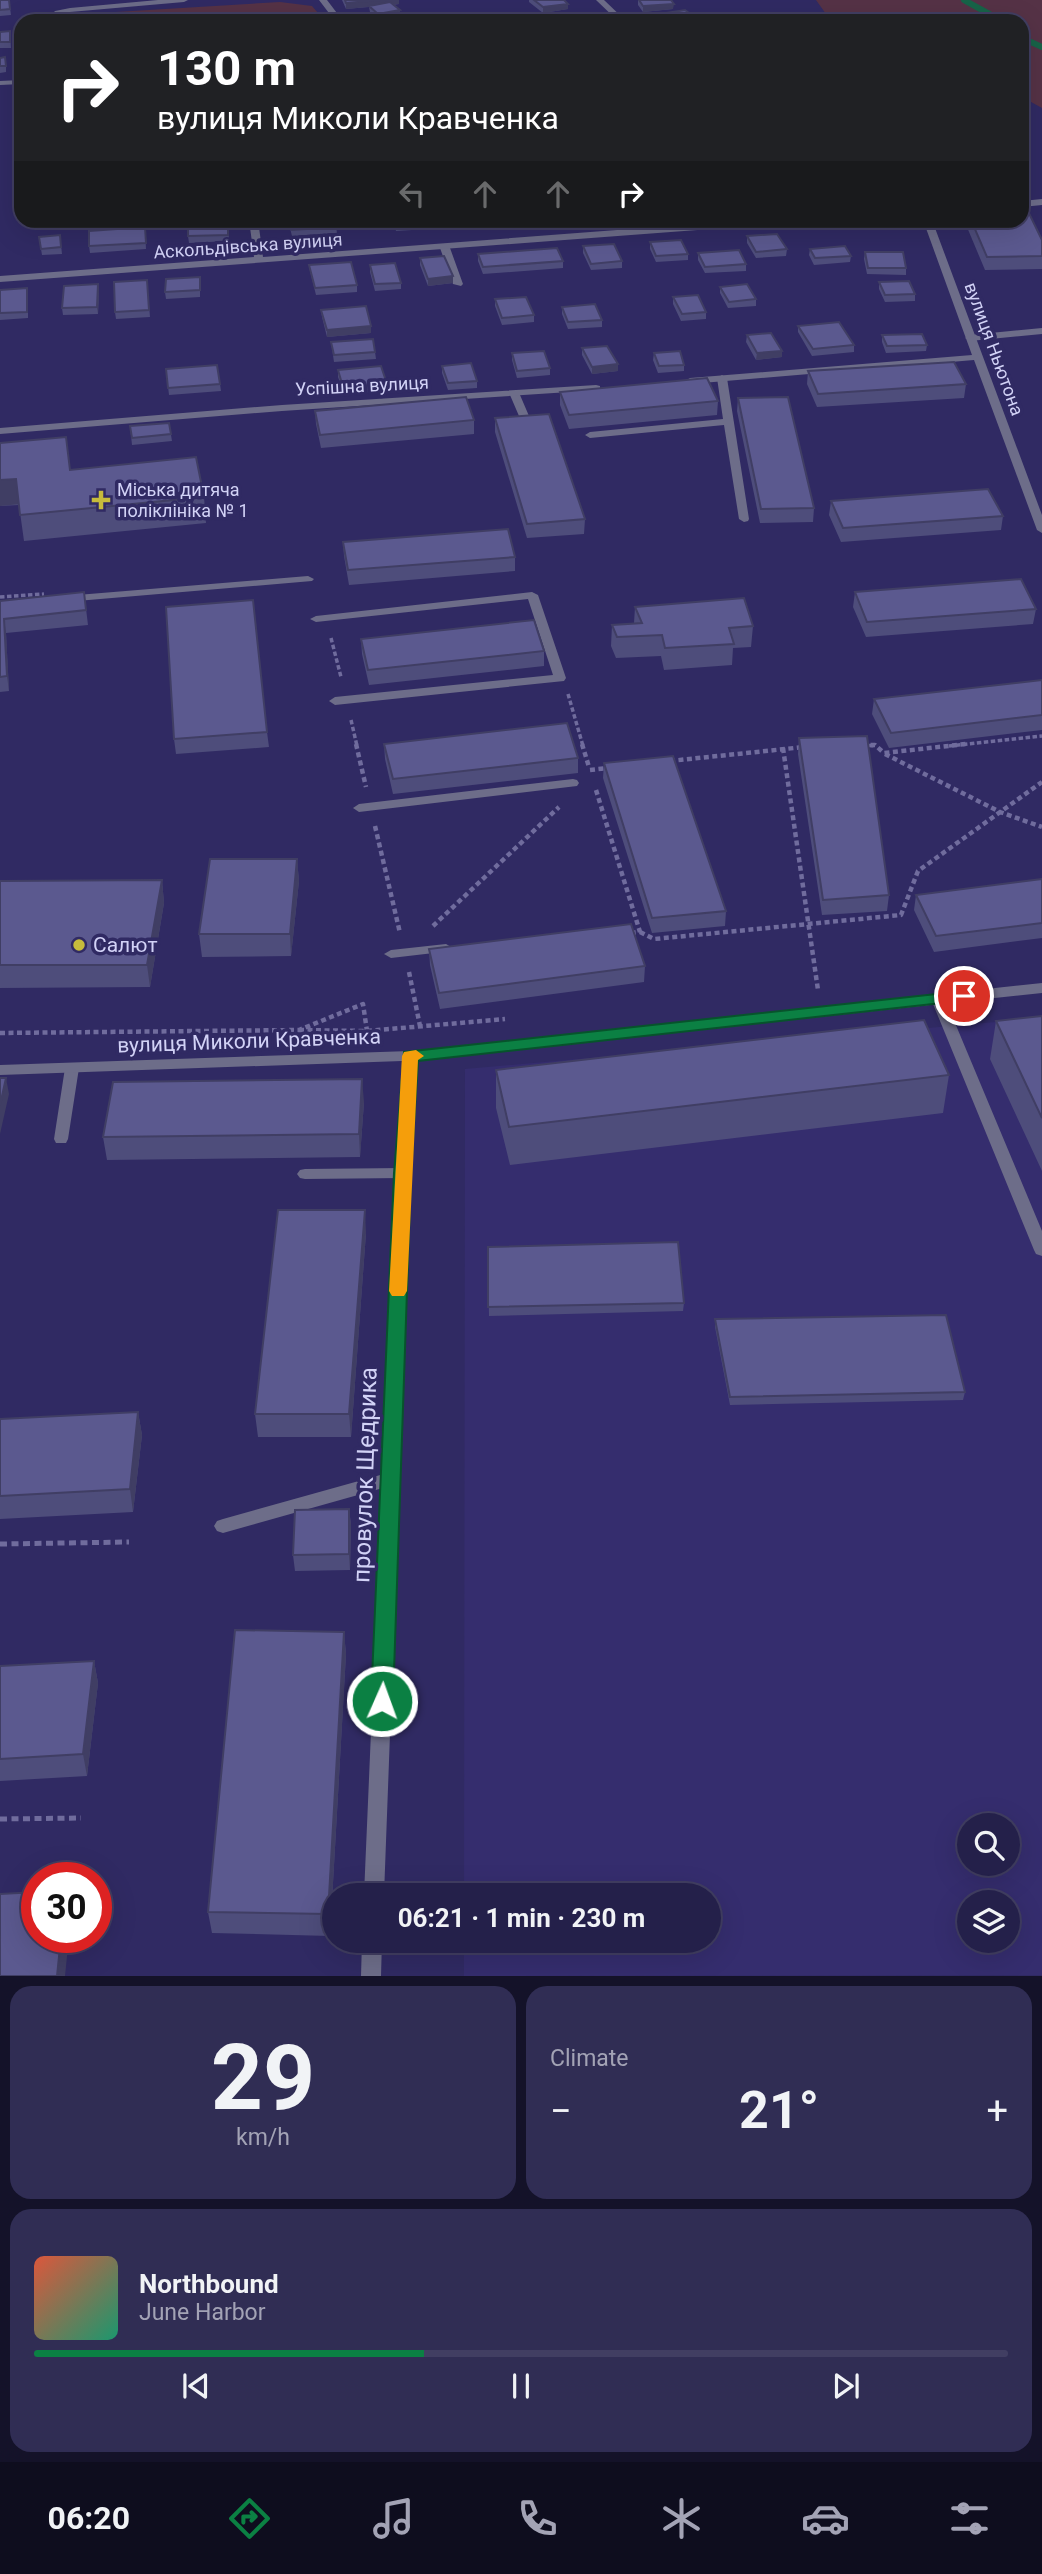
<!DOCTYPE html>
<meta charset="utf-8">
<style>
body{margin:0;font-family:Roboto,sans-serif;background:#302d54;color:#f1f3f6;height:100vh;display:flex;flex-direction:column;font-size:26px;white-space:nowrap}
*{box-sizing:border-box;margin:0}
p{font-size:23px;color:#a3a3b5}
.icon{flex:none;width:38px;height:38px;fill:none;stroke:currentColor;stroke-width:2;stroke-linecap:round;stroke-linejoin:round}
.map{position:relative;height:1976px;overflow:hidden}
.side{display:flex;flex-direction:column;gap:10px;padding:10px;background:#141229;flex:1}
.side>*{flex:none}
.guide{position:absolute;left:14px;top:14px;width:1015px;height:214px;border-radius:21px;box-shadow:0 7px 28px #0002,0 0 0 2px #413e62;background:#202124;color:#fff;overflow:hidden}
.controls{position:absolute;left:957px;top:1813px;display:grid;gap:14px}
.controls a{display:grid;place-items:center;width:63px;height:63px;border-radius:50%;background:#24204a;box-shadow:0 7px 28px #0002,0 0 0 2px #413e62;font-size:35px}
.speed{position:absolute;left:21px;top:1862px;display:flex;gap:14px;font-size:35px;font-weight:700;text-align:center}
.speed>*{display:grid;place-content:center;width:91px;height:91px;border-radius:50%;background:#24204a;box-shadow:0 7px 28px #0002,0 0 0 2px #413e62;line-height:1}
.speed .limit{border:10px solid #d22;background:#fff;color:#111}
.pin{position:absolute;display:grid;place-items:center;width:60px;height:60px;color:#fff;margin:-30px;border:4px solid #fff;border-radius:50%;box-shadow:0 2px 7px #0007}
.me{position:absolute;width:77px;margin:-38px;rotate:2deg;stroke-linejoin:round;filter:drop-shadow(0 0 5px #0008)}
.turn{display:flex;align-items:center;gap:24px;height:147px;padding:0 28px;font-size:32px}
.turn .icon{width:91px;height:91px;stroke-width:2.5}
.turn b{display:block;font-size:49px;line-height:60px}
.lanes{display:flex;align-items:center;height:66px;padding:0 28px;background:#0003;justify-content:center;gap:35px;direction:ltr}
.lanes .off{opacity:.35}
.big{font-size:52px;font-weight:700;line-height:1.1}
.side .tile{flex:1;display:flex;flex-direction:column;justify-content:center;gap:10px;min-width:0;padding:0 24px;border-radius:21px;background:#302d54}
.side .dial{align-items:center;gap:0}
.dial b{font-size:91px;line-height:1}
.song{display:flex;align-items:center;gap:21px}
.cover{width:84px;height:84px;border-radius:10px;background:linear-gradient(135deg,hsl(10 70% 55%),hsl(160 70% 35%))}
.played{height:7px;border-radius:4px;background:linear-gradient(90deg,#0b8043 40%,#413e62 40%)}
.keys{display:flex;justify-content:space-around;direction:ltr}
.heat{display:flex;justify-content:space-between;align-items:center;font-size:38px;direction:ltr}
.side .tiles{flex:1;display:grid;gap:10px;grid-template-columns:1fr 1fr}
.tile:last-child{grid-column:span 2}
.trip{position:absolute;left:322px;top:1883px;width:399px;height:70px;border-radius:35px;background:#24204a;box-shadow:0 7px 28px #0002,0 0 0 2px #413e62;font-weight:700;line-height:70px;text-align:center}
.dock{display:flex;height:112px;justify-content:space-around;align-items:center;background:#0e0d1e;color:#a3a3b5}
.dock .icon{width:49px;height:49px}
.dock .on{color:#0b8043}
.dock b{font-size:32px;color:#f1f3f6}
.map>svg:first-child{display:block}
.built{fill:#352d6e;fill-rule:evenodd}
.green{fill:#553246}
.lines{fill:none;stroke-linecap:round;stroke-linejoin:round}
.stream{stroke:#176348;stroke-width:6}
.path-far2{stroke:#706c9d;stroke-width:3.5;stroke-dasharray:4.5 2.5;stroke-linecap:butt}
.path-far1{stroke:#706c9d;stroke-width:4.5;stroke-dasharray:5 3.5;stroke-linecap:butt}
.path{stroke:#706c9d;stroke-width:5;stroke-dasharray:7 4.5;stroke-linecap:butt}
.lane{fill:#6d6d89;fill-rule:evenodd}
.street{fill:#6d6d89;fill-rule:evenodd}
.wall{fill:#4e4d7b}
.shaded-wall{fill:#403e64}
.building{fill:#5b598f;stroke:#403e64;stroke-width:2}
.route{fill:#0b8043;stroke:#07532c;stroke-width:2}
.slow{fill:#f59e0b}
.poi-dot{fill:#c6bc3c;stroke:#302a63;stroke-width:2.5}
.labels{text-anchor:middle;stroke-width:7;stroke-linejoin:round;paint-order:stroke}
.far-street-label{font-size:18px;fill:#d2d2f6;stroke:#302a63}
.far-poi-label{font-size:18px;fill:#d2d2f6;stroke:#302a63;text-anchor:start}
.poi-label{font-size:21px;fill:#d2d2f6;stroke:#302a63;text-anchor:start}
.street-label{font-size:21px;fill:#d2d2f6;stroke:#302a63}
.near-street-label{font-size:24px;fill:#d2d2f6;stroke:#302a63}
</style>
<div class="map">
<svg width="1042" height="1976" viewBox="0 0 1042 1976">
<rect width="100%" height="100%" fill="#302a63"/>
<!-- built -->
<path class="built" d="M1042 1018V1975L464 1976V1941H709V1895H464L465 1069ZM970 1825H1008V1864H970ZM970 1902H1008V1941H970Z"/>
<!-- green -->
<path class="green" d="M816 0H1042V108L1022 97V21H831Z
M280 2 312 6 325 21H80L99 13Z"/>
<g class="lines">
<!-- stream -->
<path class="stream" d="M964 0 993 16 996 21
M1022 38 1042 47"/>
<!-- path-far2 -->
<path class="path-far2" d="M0 597 44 594
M331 638 341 677
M568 694 583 746
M351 720 357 746
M862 745 876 746
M949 746 1042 736"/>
<!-- path-far1 -->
<path class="path-far1" d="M356 744 366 787
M582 744 589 767
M862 745H875L884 753 966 744
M783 748 818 990
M885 754 1000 812 1042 827
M670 761 804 747
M590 770 609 768
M596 790 640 932 629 933
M375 826 400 933
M433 926 559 807
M640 932 654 939 901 915 918 871 1042 782
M409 972 420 1026
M299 1030 367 1031 505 1019
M0 1033 299 1030 363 1004 367 1031"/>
<!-- path -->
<path class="path" d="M0 1544 129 1542
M0 1819 81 1818"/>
<!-- lane -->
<path class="lane" d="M21 80V84L0 85V81Z
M445 245 450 248 463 284 461 286 453 284 440 248Z
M1042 328V334L970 341 965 338 970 335Z
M722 375 727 378 749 519 748 521 744 522 739 519 724 425 590 438 585 435 590 432 723 419 717 378Z
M515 392 520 395 529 416 528 418 519 416 510 395Z
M532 592 538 595 566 678 564 681 335 705 329 701 335 697 553 675 528 599 316 622 310 619 316 616Z
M573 779 577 780 579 783 577 786 359 812 353 808 359 804Z
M446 944 453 948 451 951 391 958 384 954 391 950Z
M938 994 945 999 1042 1231V1256L1036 1254 1034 1250 931 999Z
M72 1063 79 1068 68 1139 66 1143H56L54 1139 65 1068Z
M403 1168 408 1169 411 1173 408 1177 403 1178 305 1179 300 1178 297 1174 300 1170 305 1169Z
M391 1472 397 1474 400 1479 397 1484 223 1533 217 1531 214 1526 217 1521 223 1519Z"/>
<!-- street -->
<path class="street" d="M158 0H188L184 2 70 12 61 15 54 21H46L55 11 70 8Z
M319 0H327L343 21H335Z
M596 0H604L626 21H618Z
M1042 199V205L1022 207V201Z
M249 220H258L263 257 749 220H796L792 223 0 282V276L254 257Z
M923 220H932L1042 515V533L1037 530 974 360 690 384 685 381 690 378 972 355Z
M596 385 600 386V390L282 411 0 434V428L282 405Z
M308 576 314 579 312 581 65 602 59 599 65 596Z
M1042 983V993L417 1060 411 1173 384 1895H364L395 1173 402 1061 0 1075V1065L410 1051Z
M362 1941H382L381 1976H361Z"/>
</g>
<!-- wall -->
<path class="wall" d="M0 0H9L11 15 0 16Z
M342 0H399V4L393 5 400 16 379 20 370 12 369 7 346 9Z
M529 0H564L568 4V9L543 13 529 2Z
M638 0H671L673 9 643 12 638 5Z
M654 15 698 21H654Z
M10 31 11 48H0V32Z
M0 58 6 63V72L0 73Z
M228 220 229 241 189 243 188 236Z
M288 220H335L337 233 292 236Z
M393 220H428V229L396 231Z
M964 220H1022L1042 240V269L985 270Z
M145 227 146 249 90 253 89 246Z
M60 235 62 254 42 255 39 237Z
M747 236 787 249 786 256 756 258 747 243Z
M650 242 688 254V260L656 262 650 249Z
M583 246 622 261V268L591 270 583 253Z
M810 249 851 256 850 262 814 265 809 255Z
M865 252 906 268V275L867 274 864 259Z
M698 253 746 264V271L705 273 698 260Z
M478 254 563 261V268L483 274 478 261Z
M420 258 453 283 428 286 420 265Z
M309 265 357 285V292L316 295 310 271Z
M370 265 401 283V289L375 291 370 272Z
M200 277V297L166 299 165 292Z
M147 280 150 317 116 319 115 312Z
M879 282 915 294V301L885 302 879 289Z
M98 284 99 291 98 314 63 315 62 308Z
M720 287 756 299V306L728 308 720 293Z
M0 290 28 295V318L0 320Z
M673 297 706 312V319L681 321 673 304Z
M495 299 534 315V322L502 325 495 306Z
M562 307 602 320V327L568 329 562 314Z
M321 310 371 326V333L327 337 322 317Z
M798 326 854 345V352L812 356 798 332Z
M747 335 782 357 756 360 746 342Z
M882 335 927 345 926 351 886 353 882 342Z
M331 342 375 352 376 359 334 362Z
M582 348 618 371 592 374 582 355Z
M512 353 550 368V375L517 378 512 360Z
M654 353 684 365V371L658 373 653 360Z
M442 366 477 381V388L448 390 442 373Z
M166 369 220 384 221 391 169 395Z
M338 370 387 384V391L344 394 338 377Z
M808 371 966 384 964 398 817 407 807 384Z
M560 392 718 401 717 415 569 429 560 405Z
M738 398 814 508 813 522 760 523 737 411Z
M315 411 474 420V434L321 448 316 424Z
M495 418 585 519 584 534 527 538 495 432Z
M169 423 172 441 132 445 130 426Z
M70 470 204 497 206 523 24 541 19 505 0 506Z
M831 501 1003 516 1001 530 841 542 829 515Z
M343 542 515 557V571L349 585 344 556Z
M84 592 88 625 6 633 9 691 0 692V601Z
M855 592 1036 609 1033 624 866 637 853 607Z
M635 607 753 626 751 647 733 648 732 665 664 670 661 656 616 658 611 646 612 625 634 623Z
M361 639 544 651V666L369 685 362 654Z
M1042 680V730L889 748 872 714 874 699Z
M267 732 269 747 176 754 174 739Z
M799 738 889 895 887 911 822 915 798 754Z
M384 744 578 758V773L393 794 385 759Z
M604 763 726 911 725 926 652 933 603 778Z
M297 859 299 881 291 956 202 957 199 934Z
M1042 879V938L934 952 914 910 916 895Z
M162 880 164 903 150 987 0 988V881Z
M429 949 645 966 644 982 440 1009 430 965Z
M1042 1016V1171L990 1059 996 1021Z
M496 1070 949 1075 943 1113 510 1165 496 1108Z
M364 1102 360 1157 107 1160 103 1137Z
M366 1233 351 1437H258L255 1414Z
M488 1247 684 1303 683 1311 489 1316Z
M715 1319 965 1392 963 1400 730 1405 715 1327Z
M138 1412 142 1435 133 1512 0 1519V1419Z
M349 1509 351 1525 350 1570 295 1571 293 1555Z
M344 1632 346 1654 330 1936 212 1933 208 1912Z
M94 1661 98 1683 87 1776 0 1781V1666Z"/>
<!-- shaded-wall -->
<path class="shaded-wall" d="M380 0H399V4L346 9V3Z
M568 4V9L543 13V7Z
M674 4 673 9 643 12V6Z
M400 10V16L379 20 378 14Z
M482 220H500L482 222Z
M453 276V283L428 286V279Z
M98 284 99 291 98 314 97 307Z
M371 326V333L327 337V330Z
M782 351V357L756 360 757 353Z
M618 364V371L592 374V367Z
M16 479 20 504 0 506V480Z
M4 619 6 633 9 691 7 676Z
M297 859 299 881 291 956 290 934Z
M162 880 164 903 150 987 147 965Z
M6 1078 9 1094 0 1134V1105Z
M362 1079 364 1102 360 1157 359 1134Z
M365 1210 366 1233 351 1437 349 1414Z
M138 1412 142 1435 133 1512 130 1489Z
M349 1509 351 1525 350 1570 349 1554Z
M344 1632 346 1654 330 1936 328 1914Z
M94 1661 98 1683 87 1776 83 1754Z
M61 1937H69L65 1976H57Z"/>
<!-- building -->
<path class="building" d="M0 0H9L10 9 0 10Z
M345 0H380L346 3Z
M534 0H564L568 4 543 7Z
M639 0H671L674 4 643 6Z
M390 2 400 10 378 14 369 6Z
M685 10 698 20 661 21 654 15Z
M582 13 588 21H551L548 16Z
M10 31V42H0V32Z
M5 57 6 66H0V58Z
M1022 205H1025L1042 240V256L987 257 971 220H1022Z
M188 220H228V235L188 236Z
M289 220H335L336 227 292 230Z
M394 220H428V222L395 224Z
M145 227 146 243 89 246V231Z
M777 234 787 249 756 252 747 236Z
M60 235 61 247 41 249 39 237Z
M681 240 688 254 656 256 650 242Z
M614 244 622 261 591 264 583 246Z
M845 246 851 256 815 258 810 249Z
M557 248 563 261 483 267 478 254Z
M739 250 746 264 705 267 698 253Z
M865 252H903L906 268H868Z
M444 256 453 276 428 279 420 258Z
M351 262 357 285 315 288 309 265Z
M395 263 401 283 375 284 370 265Z
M200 277V290L165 292 166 279Z
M147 280 149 310 115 312 114 282Z
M909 281 915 294 885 295 879 282Z
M98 284 97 307 62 308 64 286Z
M747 284 756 299 729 302 720 287Z
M27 288V312L0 313V290Z
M698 295 706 312 682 314 673 297Z
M526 297 534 315 502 318 495 299Z
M595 304 602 320 568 322 562 307Z
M366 306 371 326 327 330 321 310Z
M839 322 854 345 813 349 798 326Z
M771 333 782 351 757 353 747 335Z
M922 334 927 345 887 346 882 335Z
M373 339 375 352 334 355 331 342Z
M607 346 618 364 592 367 582 348Z
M544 351 550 368 517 371 512 353Z
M680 351 684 365 659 366 654 353Z
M954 362 966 384 818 394 808 371Z
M471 363 477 381 448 383 442 366Z
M217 365 220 384 168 388 166 369Z
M381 366 387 384 343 387 338 370Z
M707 378 718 401 569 415 560 392Z
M466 397 474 420 320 435 315 411Z
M788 397 814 508 761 509 738 398Z
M549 414 585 519 527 524 495 418Z
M169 423 171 434 132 438 130 426Z
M66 437 70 470 196 457 204 497 20 515 16 479 0 480V443Z
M988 489 1003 516 843 528 831 501Z
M508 529 515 557 348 570 343 542Z
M1021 579 1036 609 867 622 855 592Z
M84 592 86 610 4 619 7 676 0 677V601Z
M744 598 753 626 729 628 734 644 665 648 662 635 617 637 612 625 642 623 635 607Z
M253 600 267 732 174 739 166 607Z
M534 620 544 651 368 670 361 639Z
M1042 680V715L891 733 874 699Z
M567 723 578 758 393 779 384 744Z
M867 736 889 895 823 900 799 738Z
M673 756 726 911 652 918 604 763Z
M210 859H297L290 934H199Z
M1042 879V923L936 936 916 895Z
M162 880 147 965H0V881Z
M631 924 645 966 439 993 429 949Z
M1042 1016V1118L996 1021Z
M924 1020 949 1075 509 1127 496 1070Z
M0 1078H6L0 1105Z
M362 1079 359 1134 103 1137 113 1082Z
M278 1210H365L349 1414H255Z
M678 1242 684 1303 488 1307V1247Z
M946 1315 965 1392 730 1397 715 1319Z
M138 1412 130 1489 0 1496V1419Z
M349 1509V1554L293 1555 295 1510Z
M235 1630 344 1632 328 1914 208 1912Z
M94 1661 83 1754 0 1759V1666Z
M37 1892V1937H61L57 1976H0V1894Z"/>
<!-- route -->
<path class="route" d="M964 991 969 993 972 996 969 1000 418 1061 411 1173 393 1701 390 1708 382 1710 375 1708 371 1701 394 1173 404 1052Z"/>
<!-- slow -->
<path class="slow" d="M416 1050 424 1056 418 1060 407 1291 404 1296H392L389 1291 402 1056 404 1052Z"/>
<!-- markers -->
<g class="poi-dot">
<path d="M97.5 489.5h7v7h7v7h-7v7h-7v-7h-7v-7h7z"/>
<circle cx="79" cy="945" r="7"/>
</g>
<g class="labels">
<!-- far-street labels -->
<g class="far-street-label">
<text transform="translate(248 246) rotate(-4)" y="6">Аскольдівська вулиця</text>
<text transform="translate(994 349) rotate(70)" y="6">вулиця Ньютона</text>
<text transform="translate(362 386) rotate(-3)" y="6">Успішна вулиця</text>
</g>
<!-- far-poi labels -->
<g class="far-poi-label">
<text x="117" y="496">Міська дитяча<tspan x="117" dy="21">поліклініка № 1</tspan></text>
</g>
<!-- poi labels -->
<g class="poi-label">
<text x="93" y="952">Салют</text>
</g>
<!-- street labels -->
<g class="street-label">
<text transform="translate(249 1041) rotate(-2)" y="7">вулиця Миколи Кравченка</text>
</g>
<!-- near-street labels -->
<g class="near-street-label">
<text transform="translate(365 1475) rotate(-88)" y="8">провулок Щедрика</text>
</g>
</g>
</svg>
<div class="controls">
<a><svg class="icon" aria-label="search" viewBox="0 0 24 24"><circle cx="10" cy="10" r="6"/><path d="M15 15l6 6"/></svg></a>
<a><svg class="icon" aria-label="layers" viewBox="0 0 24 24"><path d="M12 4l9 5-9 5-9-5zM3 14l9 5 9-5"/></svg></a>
</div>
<div class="speed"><div class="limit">30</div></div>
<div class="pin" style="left:964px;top:996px;background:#d93025"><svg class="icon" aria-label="arrive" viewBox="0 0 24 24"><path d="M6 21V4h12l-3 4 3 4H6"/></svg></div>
<svg class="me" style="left:382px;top:1701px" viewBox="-20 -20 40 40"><circle r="17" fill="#0b8043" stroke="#fff" stroke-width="3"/><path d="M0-11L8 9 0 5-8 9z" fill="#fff"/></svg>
<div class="trip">06:21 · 1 min · 230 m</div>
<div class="guide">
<div class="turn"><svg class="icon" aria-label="right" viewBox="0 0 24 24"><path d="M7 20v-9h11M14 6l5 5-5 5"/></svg><div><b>130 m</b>вулиця Миколи Кравченка</div></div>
<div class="lanes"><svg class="icon off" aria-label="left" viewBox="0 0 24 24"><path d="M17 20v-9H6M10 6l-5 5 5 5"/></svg><svg class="icon off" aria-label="ahead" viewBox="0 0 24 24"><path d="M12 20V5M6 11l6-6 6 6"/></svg><svg class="icon off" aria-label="ahead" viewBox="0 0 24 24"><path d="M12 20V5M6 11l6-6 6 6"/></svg><svg class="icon" aria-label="right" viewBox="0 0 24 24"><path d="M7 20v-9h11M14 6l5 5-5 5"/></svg></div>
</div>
</div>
<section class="side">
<div class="tiles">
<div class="tile dial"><b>29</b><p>km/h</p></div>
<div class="tile"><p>Climate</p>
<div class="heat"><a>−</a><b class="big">21°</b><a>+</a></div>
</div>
<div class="tile">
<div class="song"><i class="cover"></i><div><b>Northbound</b><p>June Harbor</p></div></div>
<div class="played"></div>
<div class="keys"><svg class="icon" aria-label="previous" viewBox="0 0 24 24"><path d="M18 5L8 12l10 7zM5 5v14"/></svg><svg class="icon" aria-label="pause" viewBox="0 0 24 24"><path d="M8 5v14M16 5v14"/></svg><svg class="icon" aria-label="next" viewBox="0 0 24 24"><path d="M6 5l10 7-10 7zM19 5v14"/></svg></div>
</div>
</div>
</section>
<nav class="dock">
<b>06:20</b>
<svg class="icon on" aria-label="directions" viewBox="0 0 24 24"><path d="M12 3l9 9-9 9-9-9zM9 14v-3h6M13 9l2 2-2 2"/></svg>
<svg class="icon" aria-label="music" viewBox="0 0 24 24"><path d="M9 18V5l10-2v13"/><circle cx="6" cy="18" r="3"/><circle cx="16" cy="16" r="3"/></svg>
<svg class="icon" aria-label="phone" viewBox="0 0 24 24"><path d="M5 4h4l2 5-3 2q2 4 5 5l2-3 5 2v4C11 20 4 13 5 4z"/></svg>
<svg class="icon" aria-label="climate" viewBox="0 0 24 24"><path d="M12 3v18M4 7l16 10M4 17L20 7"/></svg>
<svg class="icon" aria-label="car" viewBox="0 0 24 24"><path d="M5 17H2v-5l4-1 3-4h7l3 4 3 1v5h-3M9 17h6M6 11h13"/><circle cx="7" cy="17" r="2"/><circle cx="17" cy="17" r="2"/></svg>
<svg class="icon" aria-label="filters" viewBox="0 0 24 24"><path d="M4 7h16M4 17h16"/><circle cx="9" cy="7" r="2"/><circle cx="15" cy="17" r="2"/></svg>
</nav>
